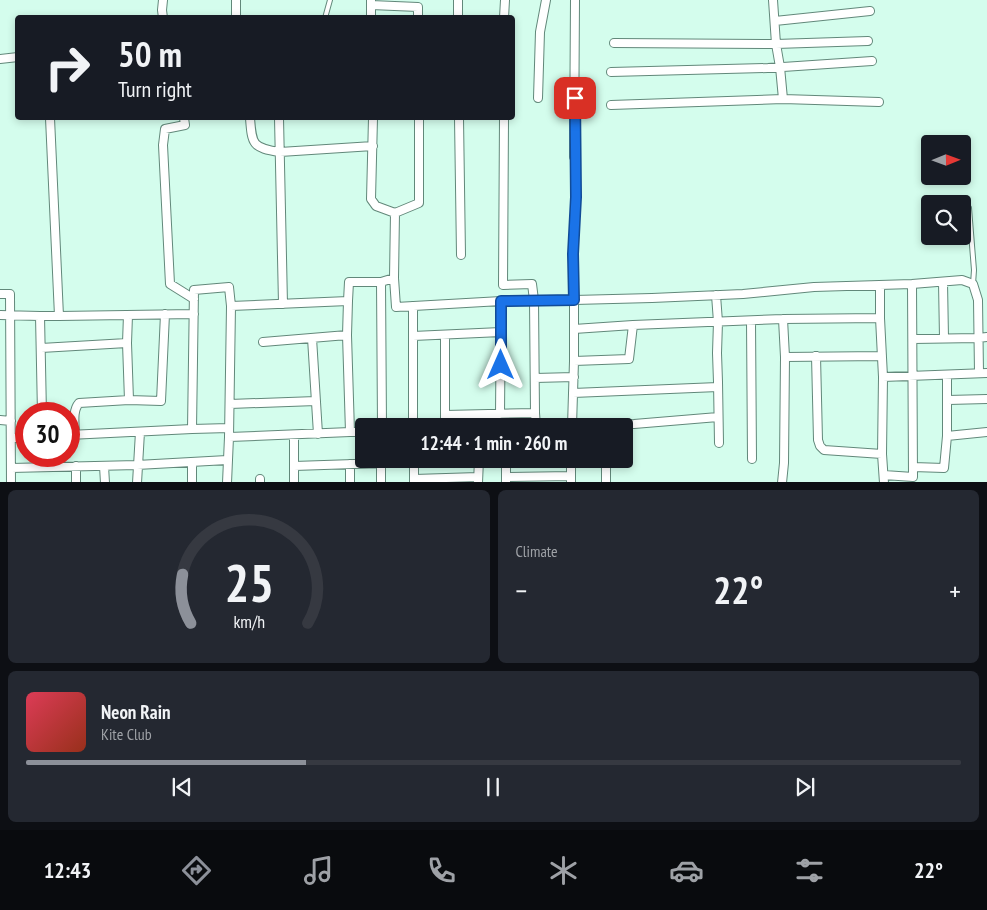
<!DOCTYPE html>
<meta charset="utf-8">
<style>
body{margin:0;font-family:"PT Sans Narrow",sans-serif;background:#242831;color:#f1f3f6;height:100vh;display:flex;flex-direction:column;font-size:19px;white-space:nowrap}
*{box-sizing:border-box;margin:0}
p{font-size:16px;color:#9ea1a6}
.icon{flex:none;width:28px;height:28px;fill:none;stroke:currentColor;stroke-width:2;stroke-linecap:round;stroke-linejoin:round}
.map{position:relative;height:482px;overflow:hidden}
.details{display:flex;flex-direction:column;gap:8px;padding:8px;background:#0d0f14;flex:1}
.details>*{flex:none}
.hud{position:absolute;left:15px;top:15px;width:500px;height:105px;border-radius:5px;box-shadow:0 2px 8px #0003;background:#171b24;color:#f1f3f6;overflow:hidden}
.needle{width:32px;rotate:89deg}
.controls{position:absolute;left:921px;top:135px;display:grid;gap:10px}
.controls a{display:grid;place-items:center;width:50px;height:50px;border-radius:5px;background:#171b24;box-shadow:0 2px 8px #0003;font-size:25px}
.speed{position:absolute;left:15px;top:402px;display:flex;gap:10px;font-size:25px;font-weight:700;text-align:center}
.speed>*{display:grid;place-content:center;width:65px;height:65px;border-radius:50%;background:#171b24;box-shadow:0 2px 8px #0003;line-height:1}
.speed .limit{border:8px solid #d22;background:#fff;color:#111}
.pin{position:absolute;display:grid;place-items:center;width:42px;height:42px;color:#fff;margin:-21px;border-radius:10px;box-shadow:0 2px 8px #0006}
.me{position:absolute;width:55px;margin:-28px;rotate:0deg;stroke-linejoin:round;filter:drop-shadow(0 0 4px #0008)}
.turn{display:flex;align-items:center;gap:18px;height:105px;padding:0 20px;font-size:22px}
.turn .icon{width:65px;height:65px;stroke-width:2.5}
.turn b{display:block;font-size:35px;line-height:42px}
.big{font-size:38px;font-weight:800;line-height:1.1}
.details .widget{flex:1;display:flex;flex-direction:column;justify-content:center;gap:8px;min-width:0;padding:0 18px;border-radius:8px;background:#242831}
.details .dial{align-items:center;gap:0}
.dial svg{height:130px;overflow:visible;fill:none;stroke:#363941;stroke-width:7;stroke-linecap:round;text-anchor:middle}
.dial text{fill:#f1f3f6;stroke:none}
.song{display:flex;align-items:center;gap:15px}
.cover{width:60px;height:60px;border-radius:8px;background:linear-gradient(135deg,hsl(350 70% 55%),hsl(10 70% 35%))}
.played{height:5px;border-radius:2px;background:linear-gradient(90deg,#8c9099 30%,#363941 30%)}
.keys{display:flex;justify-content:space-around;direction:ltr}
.heat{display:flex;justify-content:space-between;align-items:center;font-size:28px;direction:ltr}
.details .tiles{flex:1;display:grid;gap:8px;grid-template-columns:1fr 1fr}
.widget:last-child{grid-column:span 2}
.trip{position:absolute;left:355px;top:418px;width:278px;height:50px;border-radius:5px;background:#171b24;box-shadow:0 2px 8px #0003;font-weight:800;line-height:50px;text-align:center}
.tabs{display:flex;height:80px;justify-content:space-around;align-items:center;background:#090b0e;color:#9ea1a6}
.tabs .icon{width:35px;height:35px}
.tabs .selected{color:#8c9099}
.tabs b{font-size:22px;color:#f1f3f6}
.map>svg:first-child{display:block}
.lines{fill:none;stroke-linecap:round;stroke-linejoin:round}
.lane-casing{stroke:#62887a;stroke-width:6}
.street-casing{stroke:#62887a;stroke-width:10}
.lane{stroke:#fff;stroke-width:4}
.street{stroke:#fff;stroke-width:8}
.route-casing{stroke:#114b97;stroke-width:12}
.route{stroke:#1a73e8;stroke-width:9}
</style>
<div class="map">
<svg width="987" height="483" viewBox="0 0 987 483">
<rect width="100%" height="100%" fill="#d4fded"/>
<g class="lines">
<!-- lane casing -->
<g class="lane-casing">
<path id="lane" d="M325 18 330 0
M969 208 974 270 973 284
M574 300C573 252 576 205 574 157"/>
</g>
<!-- street casing -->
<g class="street-casing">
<path id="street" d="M163 0 162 10 163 18
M371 0V5L418 7V18
M458 0V18
M773 0 776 44 780 67 783 99
M371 5V18
M236 18V0
M504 18 505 0
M775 21 870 11
M614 43 776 44 868 41
M0 59 18 57
M611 72 768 68 872 61
M538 98 540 32 546 0
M611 105 783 99 879 102
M50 118 59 316 194 314
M184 118 185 125 165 129 163 145 170 284 194 299
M250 118C252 144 252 148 280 152L373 146
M279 118 283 304
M373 118 371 199 376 206 395 213
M419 118V203L395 213 394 278 396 307 520 300H574
M459 118 461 255
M504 118 503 285 532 284 534 300 535 413 536 426
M574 157 575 0
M381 282 382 426
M943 282 944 338
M0 294H10L11 483
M716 295 718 322 717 353 718 382 719 443
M231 306 348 301 349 282H381L394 278
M413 306V426
M0 315 40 316
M128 315 127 343 129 400 161 401 165 314
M880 318V285
M751 321 752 459
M574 329 633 325
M413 336 501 332
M312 338 318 434
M913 339 978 338 987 337
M263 342 347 335
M41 348 127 343
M816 356 818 440 820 446 824 450 882 454
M882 356 785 357 783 319 880 318 883 377
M574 361 629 359 633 325 783 319
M947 375V436L987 432
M535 378 574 377
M573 393 718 387
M948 400 987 399
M230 404 316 401
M42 414 40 316H59
M500 414 501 301
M445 415 535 413
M0 420 11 421
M572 425 634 424 718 417
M445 426V335
M572 426 574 361V300L652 298 743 294 814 287 912 284 962 280 973 284 978 300 979 373
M192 429 229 428
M350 432H364
M69 435 192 429 194 290 229 287 231 306 229 437 227 483
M75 435C75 425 72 411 79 403L129 400
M229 437 350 432 347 335 348 301
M11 438H26
M414 459V483
M606 459V483
M192 462V483
M381 463V483
M350 464V483
M104 466 105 483
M294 466 414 462
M506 467V483
M913 467 944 468 947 436
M11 468 137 465 227 460
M884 475 913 477 912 284
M506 477 571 476
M260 479V483
M414 479 478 477
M76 483V466
M137 483 140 432
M294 483V435
M478 483 479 459
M571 483V459
M782 483 784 463 785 357
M884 483 882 454 883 377 987 373"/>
</g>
<!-- lane -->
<use href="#lane" class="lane"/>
<!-- street -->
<use href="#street" class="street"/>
</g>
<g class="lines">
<!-- route casing -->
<g class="route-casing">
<path id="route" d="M501 365V301L574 300 573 254 576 197 575 98"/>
</g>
<!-- route -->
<use href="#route" class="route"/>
</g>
</svg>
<div class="controls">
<a><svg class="needle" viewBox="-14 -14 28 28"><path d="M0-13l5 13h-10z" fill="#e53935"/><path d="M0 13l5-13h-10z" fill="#9ea1a6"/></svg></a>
<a><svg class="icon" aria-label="search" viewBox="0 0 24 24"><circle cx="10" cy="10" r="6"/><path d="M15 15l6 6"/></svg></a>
</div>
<div class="speed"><div class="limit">30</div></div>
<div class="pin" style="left:575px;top:98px;background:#d93025"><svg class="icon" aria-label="arrive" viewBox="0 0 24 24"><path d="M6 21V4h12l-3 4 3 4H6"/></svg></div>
<svg class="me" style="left:501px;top:365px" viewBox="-20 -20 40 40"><path d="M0-17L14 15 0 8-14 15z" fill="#1a73e8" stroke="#fff" stroke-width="4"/></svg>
<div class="trip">12:44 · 1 min · 260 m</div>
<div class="hud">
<div class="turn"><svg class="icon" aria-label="right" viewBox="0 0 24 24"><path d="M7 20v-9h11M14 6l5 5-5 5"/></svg><div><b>50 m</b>Turn right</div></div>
</div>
</div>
<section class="details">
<div class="tiles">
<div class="widget dial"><svg viewBox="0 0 100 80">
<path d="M14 69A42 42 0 1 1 86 69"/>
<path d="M14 69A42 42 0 0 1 9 39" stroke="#8c9099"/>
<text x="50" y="56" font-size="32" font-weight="700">25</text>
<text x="50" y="72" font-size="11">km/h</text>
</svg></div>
<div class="widget"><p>Climate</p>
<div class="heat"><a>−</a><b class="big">22°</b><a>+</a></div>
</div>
<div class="widget">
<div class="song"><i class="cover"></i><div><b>Neon Rain</b><p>Kite Club</p></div></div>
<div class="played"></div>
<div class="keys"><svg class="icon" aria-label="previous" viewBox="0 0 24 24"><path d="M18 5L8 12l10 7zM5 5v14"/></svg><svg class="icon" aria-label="pause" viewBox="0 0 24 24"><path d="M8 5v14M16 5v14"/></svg><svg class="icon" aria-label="next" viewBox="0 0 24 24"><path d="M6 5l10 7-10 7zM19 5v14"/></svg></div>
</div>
</div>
</section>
<nav class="tabs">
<b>12:43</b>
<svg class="icon selected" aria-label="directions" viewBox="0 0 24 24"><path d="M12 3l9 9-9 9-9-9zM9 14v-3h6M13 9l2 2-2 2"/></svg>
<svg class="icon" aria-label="music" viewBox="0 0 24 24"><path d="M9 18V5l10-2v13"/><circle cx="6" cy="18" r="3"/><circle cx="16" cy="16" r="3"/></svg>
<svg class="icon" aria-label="phone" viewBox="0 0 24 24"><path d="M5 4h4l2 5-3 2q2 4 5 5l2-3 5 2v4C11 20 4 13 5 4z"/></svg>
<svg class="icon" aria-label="climate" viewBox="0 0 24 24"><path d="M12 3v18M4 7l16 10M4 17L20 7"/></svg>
<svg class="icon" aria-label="car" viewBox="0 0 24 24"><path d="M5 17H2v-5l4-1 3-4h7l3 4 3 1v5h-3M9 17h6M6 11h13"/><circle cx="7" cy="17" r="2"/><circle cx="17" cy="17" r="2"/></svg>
<svg class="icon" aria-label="filters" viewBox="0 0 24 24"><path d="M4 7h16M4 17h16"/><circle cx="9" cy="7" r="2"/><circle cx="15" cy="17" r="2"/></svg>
<b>22°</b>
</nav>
